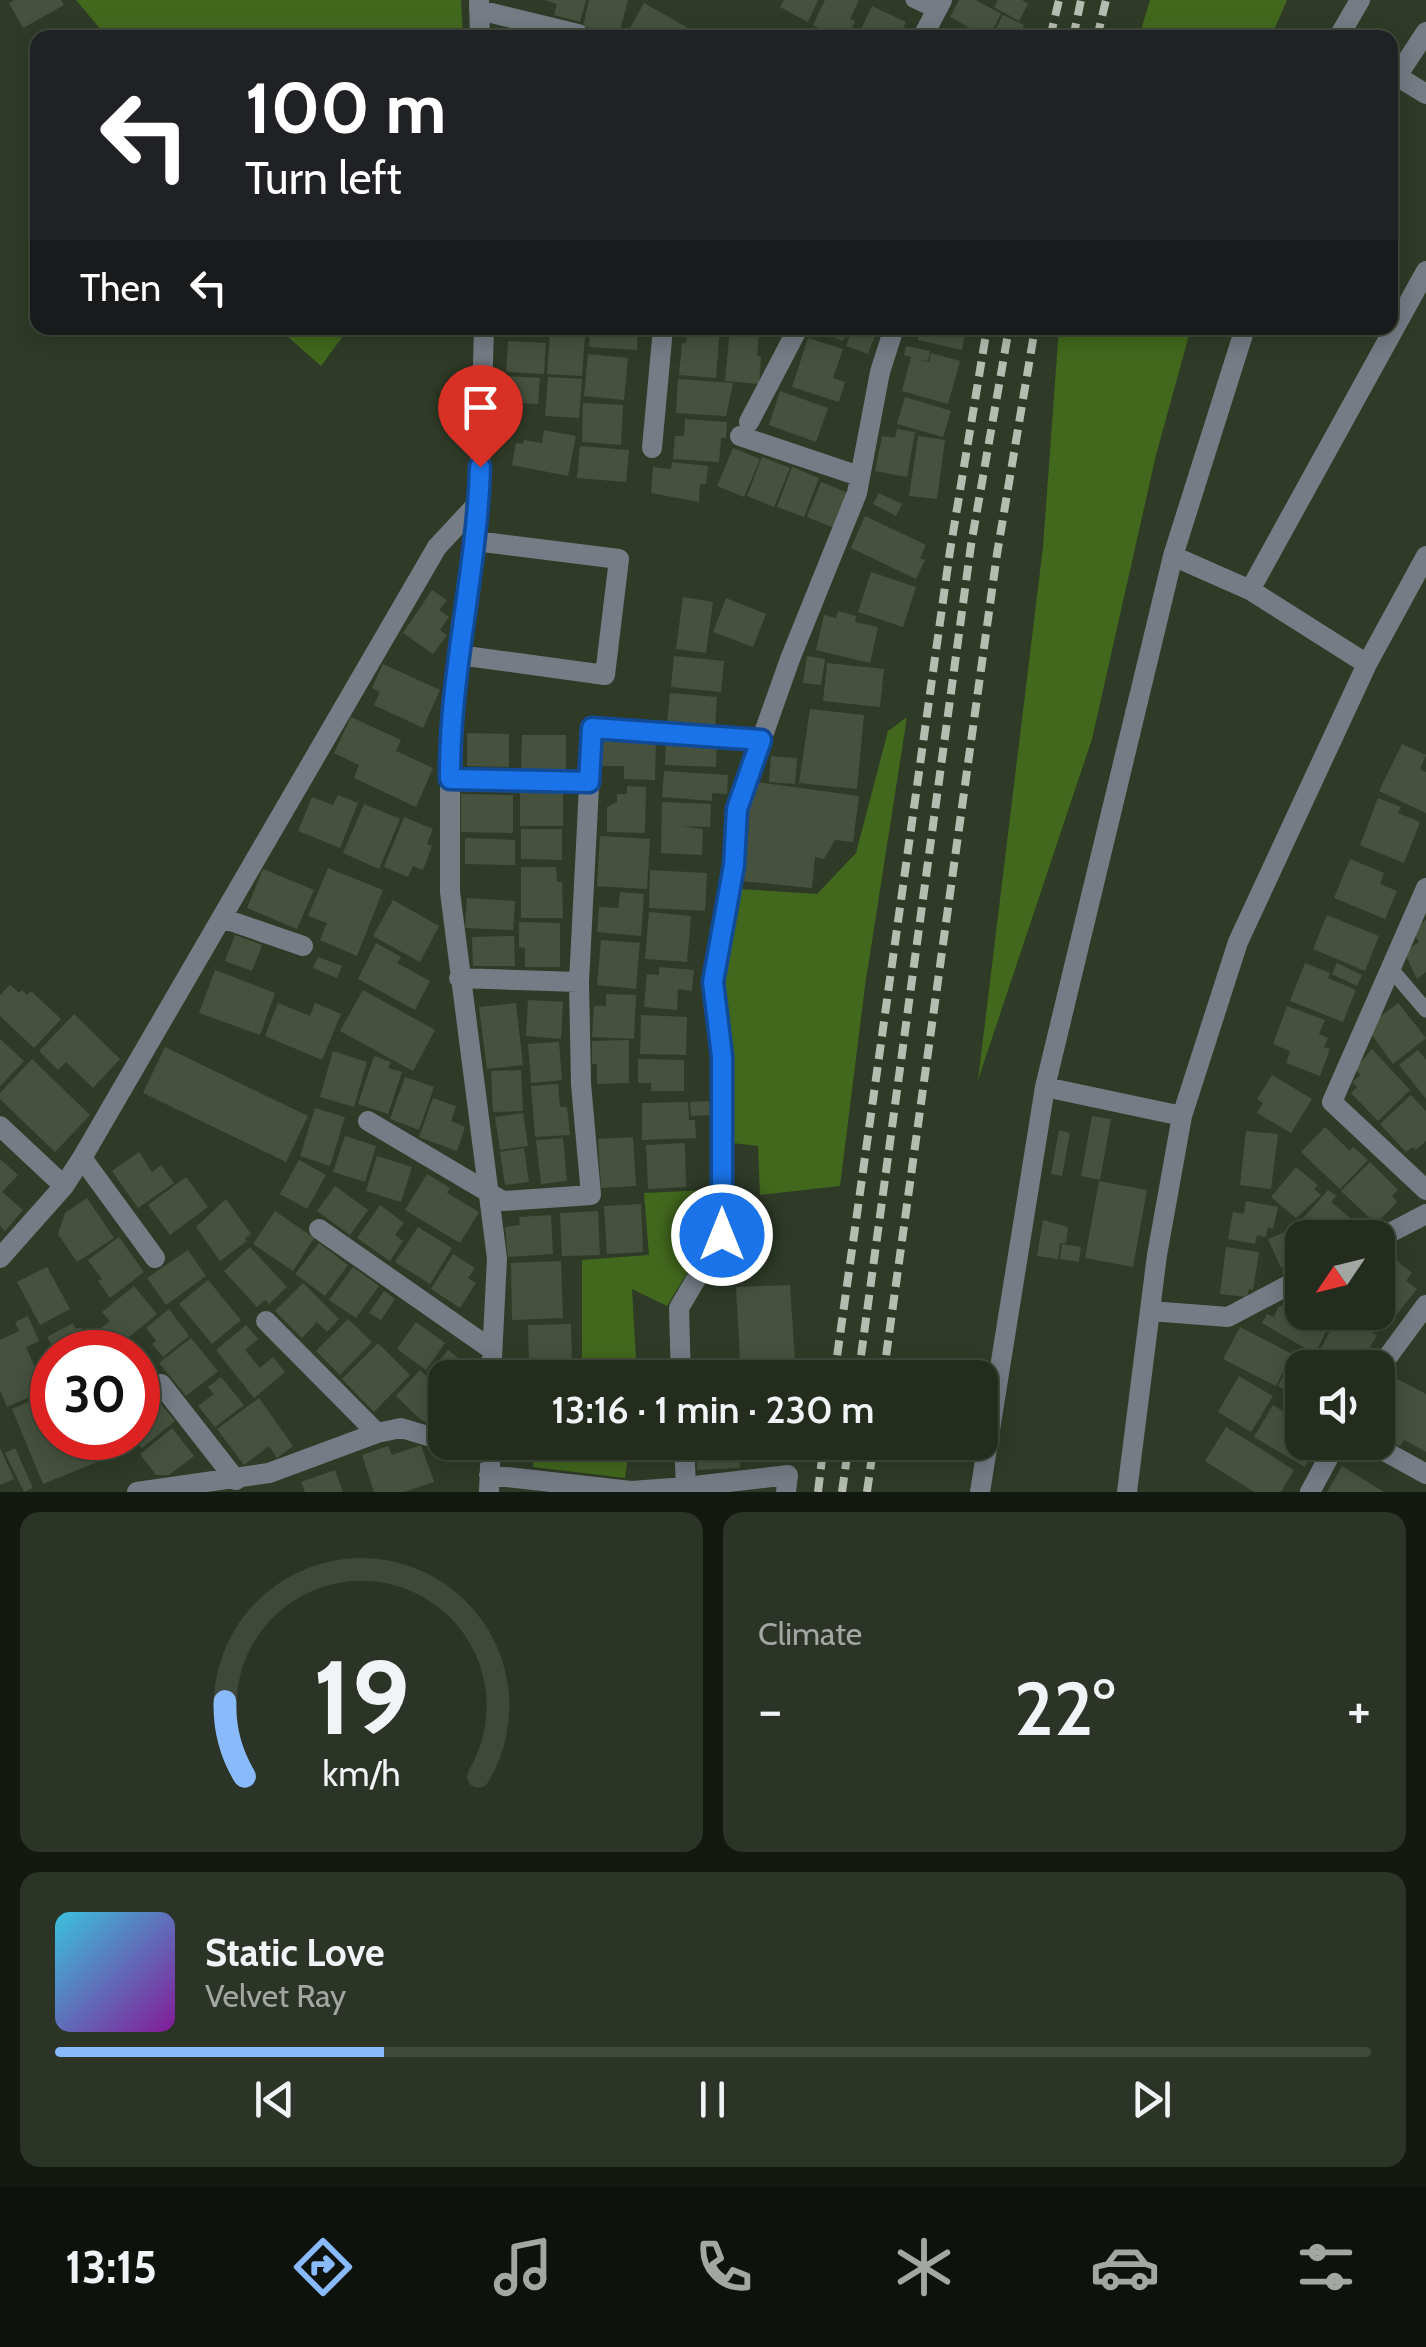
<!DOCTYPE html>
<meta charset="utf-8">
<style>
body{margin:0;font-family:Cabin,sans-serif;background:#2b3426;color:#f1f3f6;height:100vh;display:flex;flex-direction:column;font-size:38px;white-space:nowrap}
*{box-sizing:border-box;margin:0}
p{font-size:32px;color:#a3a7a4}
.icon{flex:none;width:55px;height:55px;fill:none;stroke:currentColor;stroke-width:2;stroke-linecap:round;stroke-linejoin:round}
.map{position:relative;height:1492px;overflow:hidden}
.drawer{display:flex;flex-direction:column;gap:20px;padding:20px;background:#131810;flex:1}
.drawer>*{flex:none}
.guide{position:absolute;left:30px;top:30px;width:1368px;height:305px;border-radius:20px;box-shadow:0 5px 25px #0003,0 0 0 2px #40483b;background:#202124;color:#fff;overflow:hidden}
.needle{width:65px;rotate:235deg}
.tools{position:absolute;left:1285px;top:1220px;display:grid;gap:20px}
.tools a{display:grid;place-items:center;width:110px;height:110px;border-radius:20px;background:#232c1d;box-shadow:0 5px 25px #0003,0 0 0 2px #40483b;font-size:50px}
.speed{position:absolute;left:30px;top:1330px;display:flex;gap:20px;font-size:50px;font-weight:700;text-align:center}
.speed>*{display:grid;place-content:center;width:130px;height:130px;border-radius:50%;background:#232c1d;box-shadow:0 5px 25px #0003,0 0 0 2px #40483b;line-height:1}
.speed .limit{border:15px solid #d22;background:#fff;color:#111}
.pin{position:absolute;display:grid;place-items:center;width:85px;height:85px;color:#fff;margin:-102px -42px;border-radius:50% 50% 50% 0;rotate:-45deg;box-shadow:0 0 10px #0007}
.pin .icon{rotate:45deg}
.me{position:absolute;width:110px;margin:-55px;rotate:0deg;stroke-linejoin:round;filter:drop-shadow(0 0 8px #0008)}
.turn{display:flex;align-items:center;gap:35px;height:210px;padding:0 50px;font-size:45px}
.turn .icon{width:130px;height:130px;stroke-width:2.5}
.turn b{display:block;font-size:70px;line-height:85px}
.then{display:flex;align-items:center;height:95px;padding:0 50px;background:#0003;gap:20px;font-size:38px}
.big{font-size:75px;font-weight:600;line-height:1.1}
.drawer .tile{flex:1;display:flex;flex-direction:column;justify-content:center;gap:15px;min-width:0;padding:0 35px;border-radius:20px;background:#2b3426}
.drawer .dial{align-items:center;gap:0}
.dial svg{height:260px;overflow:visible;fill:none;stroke:#40483b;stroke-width:7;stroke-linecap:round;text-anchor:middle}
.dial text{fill:#f1f3f6;stroke:none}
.song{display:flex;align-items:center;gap:30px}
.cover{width:120px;height:120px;border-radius:15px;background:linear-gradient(135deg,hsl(190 70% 55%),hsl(290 70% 35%))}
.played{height:10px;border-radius:5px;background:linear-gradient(90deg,#89bafc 25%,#40483b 25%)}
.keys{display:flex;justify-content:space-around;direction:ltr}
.heat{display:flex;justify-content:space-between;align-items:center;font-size:55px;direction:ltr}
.drawer .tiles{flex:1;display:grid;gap:20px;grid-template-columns:1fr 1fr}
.tile:last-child{grid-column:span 2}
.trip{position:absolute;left:428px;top:1360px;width:570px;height:100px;border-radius:20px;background:#232c1d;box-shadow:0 5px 25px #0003,0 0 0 2px #40483b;font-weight:600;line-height:100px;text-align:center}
.dock{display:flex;height:160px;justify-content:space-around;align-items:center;background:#0e120c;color:#a3a7a4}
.dock .icon{width:70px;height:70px}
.dock .on{color:#89bafc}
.dock b{font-size:45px;color:#f1f3f6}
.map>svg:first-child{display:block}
.green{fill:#42681d}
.building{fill:#46523e}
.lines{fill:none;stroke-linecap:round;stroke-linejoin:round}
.service{stroke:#757c85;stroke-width:15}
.minor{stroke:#757c85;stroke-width:20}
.rail{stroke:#b5bdb0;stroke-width:8;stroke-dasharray:15 8;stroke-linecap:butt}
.route-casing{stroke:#114b97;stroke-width:25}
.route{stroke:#1a73e8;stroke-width:18}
</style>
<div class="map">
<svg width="1426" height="1492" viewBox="0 0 1426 1492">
<rect width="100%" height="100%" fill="#2f3b27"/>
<!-- green -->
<path class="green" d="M76 0H461L463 37H107Z
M1150 0H1287L1271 37H1139Z
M278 328H349L321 366Z
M1059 328H1191L1156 455 1092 739 978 1080 1043 547Z
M907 717 865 986 840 1186 760 1195 758 1146 732 1143 734 1062 724 989 740 889 817 894 856 853 888 731Z
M707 1190V1240L667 1306 632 1289 637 1377H542L543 1370 582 1371V1260L649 1255 644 1193Z
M536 1443H630L625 1478 533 1467Z"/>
<!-- building -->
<path class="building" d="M15 0H61L64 5 23 28 9 3Z
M545 0H586L580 22 554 15 557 4Z
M589 0H628L618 38 592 37 594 29 583 26Z
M784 0H818L808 22 780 7Z
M825 0H859L850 19 855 21 848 38H838L813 25Z
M959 0H976L1001 14 988 38 950 17Z
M998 0H1022L1028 4 1019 21 994 7Z
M644 3 688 28 683 38H641L629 30Z
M872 6 906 22 899 38H857Z
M1003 15 1024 25 1018 38H991Z
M590 328H638L637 350 589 347Z
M688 328H720L716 378 679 375 682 343H686Z
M730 328H750V331L759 332 757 356 761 357 759 384 725 381Z
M818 328H848L843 341 817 331Z
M853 328H878L868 354 846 346Z
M921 328H966L962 350 918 340Z
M550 332 585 335 582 376 547 374Z
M808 338 843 349 833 378 845 382 839 402 792 387Z
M508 341 546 343 544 374 506 372Z
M906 346 930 351 928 361 916 359 929 362 931 353 960 361 948 404 902 391 911 357 904 355Z
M588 354 628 358 624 400 584 396Z
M503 376 540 378 538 404 501 402Z
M548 377 582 379 579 418 545 416Z
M678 379 733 383 726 416 676 413Z
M780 391 828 408 816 442 769 425Z
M905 397 951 411 943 437 897 424Z
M583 403 623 405 621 445 582 442Z
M685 419 727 422 726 438H721L719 462 673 459 675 436H684Z
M897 429 915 432 907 477 875 471 882 436 895 438Z
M544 430 576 436 568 476 512 465 516 443 523 444 524 440 542 443Z
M918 436 945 440 937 499 909 496Z
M580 446 629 450 626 482 577 478Z
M733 448 760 459 744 497 717 486Z
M762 457 790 468 774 507 747 496Z
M672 462 708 466 706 484H700L699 502 651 493 653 467 671 469Z
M792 467 819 478 804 517 777 507Z
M821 482 848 493 834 528 807 517Z
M879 493 902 504 896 516 873 504Z
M865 516 926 545 920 558 925 560 916 579 851 548Z
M871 572 916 587 903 627 858 612Z
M432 590 447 600 439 610 449 617 440 630 447 635 433 654 403 633Z
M683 597 713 602 706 653 676 649Z
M726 598 766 614 753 647 713 632Z
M838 611 856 616 855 622 878 627 870 663 816 650 824 615 836 618Z
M674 656 724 661 721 692 671 687Z
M807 656 825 659 821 685 803 683Z
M827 663 884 669 880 707 823 701Z
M383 664 440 690 423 728 374 705 380 692 372 688Z
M670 693 717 697 715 728 667 724Z
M810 709 864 715 857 789 799 783Z
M351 717 401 740 396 751 433 768 416 807 354 778 359 765 334 753Z
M467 733 509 734V767L467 766Z
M522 735H566V771H521Z
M601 737 656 738 655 780 624 779V766H601Z
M666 739 717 741 716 767 665 765Z
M1402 744 1426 755 1420 769 1426 772V813L1379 791Z
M771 756 797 758 795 784 769 782Z
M664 771 728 775 727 794 712 793V801L662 797Z
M756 782 859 796 853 842 835 840 824 859 815 857 812 888 741 881 748 799Z
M627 786 646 787 645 833 607 832V807L617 802V794H627Z
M520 793H563V826H520Z
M461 794 513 795V833L461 832Z
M338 795 358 803 340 848 298 831 312 797 333 805Z
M1378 798 1401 807 1398 813 1420 822 1404 863 1360 845Z
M662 802 711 804 710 827 681 826 703 829 702 855 661 853Z
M364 804 400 819 379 869 343 853Z
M404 817 433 829 427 844 432 846 423 870 413 866 408 877 384 867Z
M521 829H562V860L521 859Z
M600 836 650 839 647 889 597 886Z
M465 838 515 840V865L465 864Z
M1350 859 1384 873 1380 884 1397 891 1385 919 1334 898Z
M521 867H556L557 882H562L563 918H521Z
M328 868 383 890 357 956 320 940 327 923 308 916Z
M263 869 314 890 297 929 247 908Z
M650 870 707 873 705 911 649 908Z
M620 892 644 894 641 936 597 932 599 907 618 908Z
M467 898 515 901 513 930 465 928Z
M393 900 439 926 420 962 373 936Z
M649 912 691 916 687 962 645 959Z
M1327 915 1379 936 1365 971 1313 949Z
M1426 920V972L1417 979 1404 952 1419 942 1411 930Z
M519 922 560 923V967H525V948L519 947Z
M235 935 262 945 252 971 225 961Z
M514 936 515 966H473L472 937Z
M601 940 640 943 636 989 597 985Z
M376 943 401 957 397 963 430 981 415 1010 358 979Z
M318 957 342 966 337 978 313 968Z
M1305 963 1330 973 1328 978 1356 990 1343 1022 1290 1001Z
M1337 963 1362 975 1357 986 1332 974Z
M659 967 694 970 692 991 678 989 677 1010 644 1007 647 974 659 975Z
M215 970 275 993 260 1035 199 1013Z
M10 985 19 993 22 990 27 995 31 991 61 1019 34 1048 0 1016V995Z
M363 990 435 1030 413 1071 340 1031Z
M606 994 636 995 634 1039 592 1037 594 1006H606Z
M528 1000 563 1002 561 1039 526 1036Z
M278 1003 310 1016 315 1003 341 1014 322 1060 265 1036Z
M516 1003 523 1065 487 1069 479 1007Z
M1398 1003 1426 1038 1393 1064 1369 1031 1375 1021Z
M1287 1006 1325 1020 1319 1034 1328 1038 1324 1047 1330 1049 1320 1076 1286 1063 1290 1051 1273 1044Z
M74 1014 120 1059 93 1088 66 1062 58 1070 39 1051Z
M641 1015 687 1017 686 1055 640 1054Z
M0 1039 24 1061 0 1086Z
M629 1040V1083L597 1084V1064H592V1041Z
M559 1042 562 1080 531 1083 528 1044Z
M165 1047 308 1116 286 1162 143 1093Z
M1372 1049 1410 1090 1378 1121 1351 1093 1357 1087 1352 1082 1361 1075 1355 1069Z
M1418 1050 1426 1060V1099L1399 1065Z
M333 1051 367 1062 354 1107 320 1097Z
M374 1056 391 1062 388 1068 402 1072 388 1114 358 1104Z
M32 1059 90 1115 55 1152 0 1099V1093Z
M638 1059 684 1060V1091H651V1083H638Z
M521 1070 523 1111 493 1112 491 1071Z
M1272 1075 1312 1099 1291 1133 1257 1113 1263 1103 1257 1099Z
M405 1077 434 1087 419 1130 390 1119Z
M558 1084 560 1107H567L570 1135 535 1137 531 1086Z
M1411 1095 1426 1111V1141L1416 1150 1413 1147 1406 1152 1380 1124Z
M433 1098 456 1106 451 1121 465 1127 457 1151 419 1137Z
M709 1101 710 1115 691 1116 690 1102Z
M688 1102 689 1120H695L696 1138 642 1140V1103Z
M315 1108 345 1117 330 1166 300 1156Z
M523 1113 528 1146 500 1150 495 1117Z
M1092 1116 1111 1119 1100 1180 1081 1176Z
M1325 1127 1350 1151 1353 1147 1368 1160 1340 1189 1301 1152Z
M1059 1130 1070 1133 1062 1176 1051 1174Z
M1246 1131 1278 1134 1271 1189 1240 1185Z
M345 1136 376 1146 365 1182 333 1172Z
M633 1137 636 1186 601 1188 598 1139Z
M563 1138 567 1181 541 1184 536 1140Z
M685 1143 686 1187 648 1189 646 1145Z
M524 1148 529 1182 505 1185 500 1152Z
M139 1152 152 1172 161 1165 174 1183 138 1208 112 1171Z
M377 1156 412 1167 401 1202 366 1191Z
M0 1159 18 1175 2 1192 23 1210 5 1231 0 1226Z
M299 1160 326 1175 307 1209 280 1194Z
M1370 1162 1398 1190 1392 1196 1397 1202 1376 1224 1341 1191Z
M1296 1167 1318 1185 1314 1189 1321 1195 1296 1218 1271 1197Z
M427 1174 450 1188 447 1193 479 1212 460 1243 405 1210Z
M186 1177 208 1207 170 1235 148 1205Z
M1099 1181 1147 1190 1133 1267 1085 1258Z
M335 1186 368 1210 350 1235 317 1211Z
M1328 1190 1336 1196 1331 1202 1361 1227 1348 1238H1318L1300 1222Z
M87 1198 114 1238 77 1262 58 1234 65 1213Z
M226 1199 251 1234 245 1238 247 1241 220 1261 196 1227Z
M1246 1201 1278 1207 1273 1229 1268 1227 1266 1237 1257 1235 1255 1244 1228 1239 1233 1212 1244 1214Z
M641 1204 643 1252 607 1254 604 1206Z
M380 1205 404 1223 395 1235 403 1241 390 1261 357 1238Z
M275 1211 314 1238 293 1271 253 1244Z
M598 1211 600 1255 562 1256 560 1213Z
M551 1215 553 1254 508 1257 505 1227 520 1225 519 1217Z
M1043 1220 1068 1227 1066 1243H1060L1058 1259 1037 1256Z
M418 1227 452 1248 430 1284 395 1262Z
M1296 1227 1302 1240V1266L1290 1273 1287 1265 1281 1268 1268 1239Z
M119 1237 144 1272 110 1298 98 1281 102 1279 88 1260Z
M319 1243 348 1265 325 1296 295 1274Z
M1062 1244 1081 1247 1079 1262 1060 1259Z
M250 1247 287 1287 269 1304 265 1300 257 1307 224 1271Z
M1226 1247 1259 1252 1253 1290 1249 1289 1247 1297 1220 1294Z
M188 1250 206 1276 166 1305 147 1278Z
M453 1254 475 1268 468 1278 476 1283 460 1308 431 1289Z
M1389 1254 1412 1273 1406 1281 1417 1289 1393 1319 1378 1307V1269Z
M561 1261 563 1318 512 1320 511 1263Z
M47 1267 70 1309 40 1325 17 1282Z
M353 1267 379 1286 356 1318 329 1300Z
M208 1280 241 1320 212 1344 179 1304Z
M303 1283 339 1319 327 1332 317 1322 302 1338 275 1311Z
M790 1285 796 1378H741L736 1287Z
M134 1286 157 1314 117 1347 101 1328 110 1321 102 1312Z
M384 1291 395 1299 381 1320 369 1313Z
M1300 1299 1302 1300V1312H1325L1333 1317 1315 1354 1262 1323 1267 1314 1274 1317 1278 1307Z
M169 1309 189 1336 163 1357 152 1344 156 1341 146 1328Z
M1339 1315 1377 1335 1359 1368H1341L1317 1355Z
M28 1316 39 1341 26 1347 45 1390 7 1407 0 1390V1340L19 1331 15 1322Z
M348 1319 372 1342 340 1375 316 1351Z
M416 1322 445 1343 426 1370 397 1349Z
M73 1323 76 1329 81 1327 95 1352H56L47 1337Z
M571 1324 572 1363 529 1364 528 1325Z
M246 1325 258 1339 245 1350 260 1368 273 1357 285 1372 254 1398 216 1350Z
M1240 1327 1292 1354 1276 1386 1223 1359Z
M191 1338 218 1371 186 1396 159 1363Z
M378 1343 410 1375 374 1412 342 1379Z
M448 1350 475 1371 470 1378H445V1386L429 1373Z
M1295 1353 1323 1368H1302V1398L1278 1386Z
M420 1370 445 1394V1415L435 1425 421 1420 396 1396Z
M1390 1375 1426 1394V1452L1404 1440 1400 1446 1389 1440 1393 1434 1378 1426V1397Z
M1239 1376 1273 1396 1251 1432 1218 1412Z
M221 1377 244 1405 215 1427 198 1406 214 1394 208 1387Z
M52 1379V1438H118L124 1451 43 1484 12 1409 52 1392 47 1382Z
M152 1393 175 1421 142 1448 133 1438H138V1404Z
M259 1398 293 1446 277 1458 269 1446 244 1465 217 1429Z
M1273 1405 1302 1423V1442H1319L1305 1467 1254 1437Z
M1226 1427 1294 1470 1281 1492H1254L1205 1461Z
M172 1428 194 1456 169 1475H156L140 1454Z
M696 1442H738L740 1468 697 1470Z
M744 1442H799L800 1458 745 1460Z
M421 1445 434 1482 404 1492H374L362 1455 388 1446 392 1455Z
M0 1448 14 1479 0 1485Z
M15 1448 33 1488 24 1492 5 1453Z
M1342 1466 1384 1492H1327Z
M335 1470 343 1492H305L301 1482Z"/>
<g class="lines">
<!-- service -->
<path class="service" d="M913 0 936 11
M592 728 761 740
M1390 968 1426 1010"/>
<!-- minor -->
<path class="minor" d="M479 0 480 38
M479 10 578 34
M922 38 942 0
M1338 38 1360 0
M1390 72 1426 94
M1397 76 1426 32
M484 328 479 502 450 730V892L497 1258 491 1378
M749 422 796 332
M740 436 859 476
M652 448 663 328
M1173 556 1250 590 1367 664
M1250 590 1426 271
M459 655 605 675 619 559 475 541
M450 779 589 782
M1426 888 1332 1102 1426 1190
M222 918 303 946
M459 978 579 982
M1045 1087 1182 1116 1157 1255 1127 1492
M1182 1116 1238 942 1367 664 1426 556
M368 1121 503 1201 591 1195 581 1084 579 982 592 728
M0 1126 64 1186
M82 1158 155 1258
M319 1229 491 1349
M1378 1239 1426 1214
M0 1258 64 1186 82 1158 437 547 479 502
M1150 1311 1228 1317 1302 1278
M266 1321 377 1433
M1378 1370 1426 1305
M681 1378 679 1308 722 1235V1056L713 982 734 865 737 809 790 659 857 493 880 372 894 328
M161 1384 236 1480
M450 1442 491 1455
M1368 1442 1426 1474
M489 1475 631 1491 686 1487 684 1442
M686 1487 788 1475 786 1492
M137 1492 269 1473 377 1433 401 1428 445 1441
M489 1492 491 1442
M980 1492 1045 1087 1173 556 1245 328
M1310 1492 1337 1442"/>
<!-- rail -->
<path class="rail" d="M1050 38 1059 0
M1073 38 1081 0
M1097 38 1106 0
M834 1378 950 551 987 328
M858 1378 971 545 1009 328
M883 1378 997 554 1035 328
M818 1492 824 1442
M842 1492 849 1442
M867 1492 874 1442"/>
</g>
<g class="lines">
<!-- route casing -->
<g class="route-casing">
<path id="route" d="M480 467C477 572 449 674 450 779L589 782 592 728 761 740 737 809 734 865 713 982 722 1056V1235"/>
</g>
<!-- route -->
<use href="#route" class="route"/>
</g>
</svg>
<div class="tools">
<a><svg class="needle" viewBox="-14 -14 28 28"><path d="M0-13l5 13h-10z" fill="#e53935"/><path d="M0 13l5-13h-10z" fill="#a3a7a4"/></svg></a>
<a><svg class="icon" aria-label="sound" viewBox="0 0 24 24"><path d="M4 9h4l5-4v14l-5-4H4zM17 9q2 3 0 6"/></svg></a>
</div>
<div class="speed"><div class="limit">30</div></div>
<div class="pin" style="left:480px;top:467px;background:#d93025"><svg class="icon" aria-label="arrive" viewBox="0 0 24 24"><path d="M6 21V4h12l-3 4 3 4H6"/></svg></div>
<svg class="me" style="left:722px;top:1235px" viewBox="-20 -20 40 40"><circle r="17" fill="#1a73e8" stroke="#fff" stroke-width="3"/><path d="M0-11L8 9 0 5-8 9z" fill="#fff"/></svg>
<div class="trip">13:16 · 1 min · 230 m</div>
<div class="guide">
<div class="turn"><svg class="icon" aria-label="left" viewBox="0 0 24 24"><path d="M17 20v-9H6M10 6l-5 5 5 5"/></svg><div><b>100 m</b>Turn left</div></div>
<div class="then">Then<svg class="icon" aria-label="left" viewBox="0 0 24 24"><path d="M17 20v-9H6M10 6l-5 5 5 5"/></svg></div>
</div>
</div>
<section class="drawer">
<div class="tiles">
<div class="tile dial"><svg viewBox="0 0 100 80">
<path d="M14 69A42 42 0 1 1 86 69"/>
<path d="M14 69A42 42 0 0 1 8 46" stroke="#89bafc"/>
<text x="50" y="56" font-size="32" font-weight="700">19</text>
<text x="50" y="72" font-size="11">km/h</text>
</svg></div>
<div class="tile"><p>Climate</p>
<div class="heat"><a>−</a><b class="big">22°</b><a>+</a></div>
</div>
<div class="tile">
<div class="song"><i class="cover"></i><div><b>Static Love</b><p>Velvet Ray</p></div></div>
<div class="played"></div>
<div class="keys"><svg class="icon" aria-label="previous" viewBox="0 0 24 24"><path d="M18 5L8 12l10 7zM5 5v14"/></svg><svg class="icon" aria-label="pause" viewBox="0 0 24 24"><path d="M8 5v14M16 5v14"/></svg><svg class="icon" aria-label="next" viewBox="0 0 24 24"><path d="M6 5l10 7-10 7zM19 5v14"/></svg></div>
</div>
</div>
</section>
<nav class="dock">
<b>13:15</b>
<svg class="icon on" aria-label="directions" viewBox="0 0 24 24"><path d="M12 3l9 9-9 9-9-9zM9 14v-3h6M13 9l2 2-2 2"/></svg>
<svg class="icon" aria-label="music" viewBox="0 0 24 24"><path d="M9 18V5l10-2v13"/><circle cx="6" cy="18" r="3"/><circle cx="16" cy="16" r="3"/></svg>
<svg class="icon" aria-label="phone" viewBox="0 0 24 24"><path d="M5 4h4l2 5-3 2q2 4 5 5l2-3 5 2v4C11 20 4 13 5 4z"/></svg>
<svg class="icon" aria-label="climate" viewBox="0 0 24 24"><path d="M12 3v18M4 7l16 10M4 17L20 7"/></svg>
<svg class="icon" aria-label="car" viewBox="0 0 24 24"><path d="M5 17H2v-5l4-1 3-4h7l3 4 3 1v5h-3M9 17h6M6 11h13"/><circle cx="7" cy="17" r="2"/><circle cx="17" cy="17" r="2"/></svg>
<svg class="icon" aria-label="filters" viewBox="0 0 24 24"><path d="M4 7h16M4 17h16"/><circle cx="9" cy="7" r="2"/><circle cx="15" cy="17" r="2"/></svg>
</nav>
